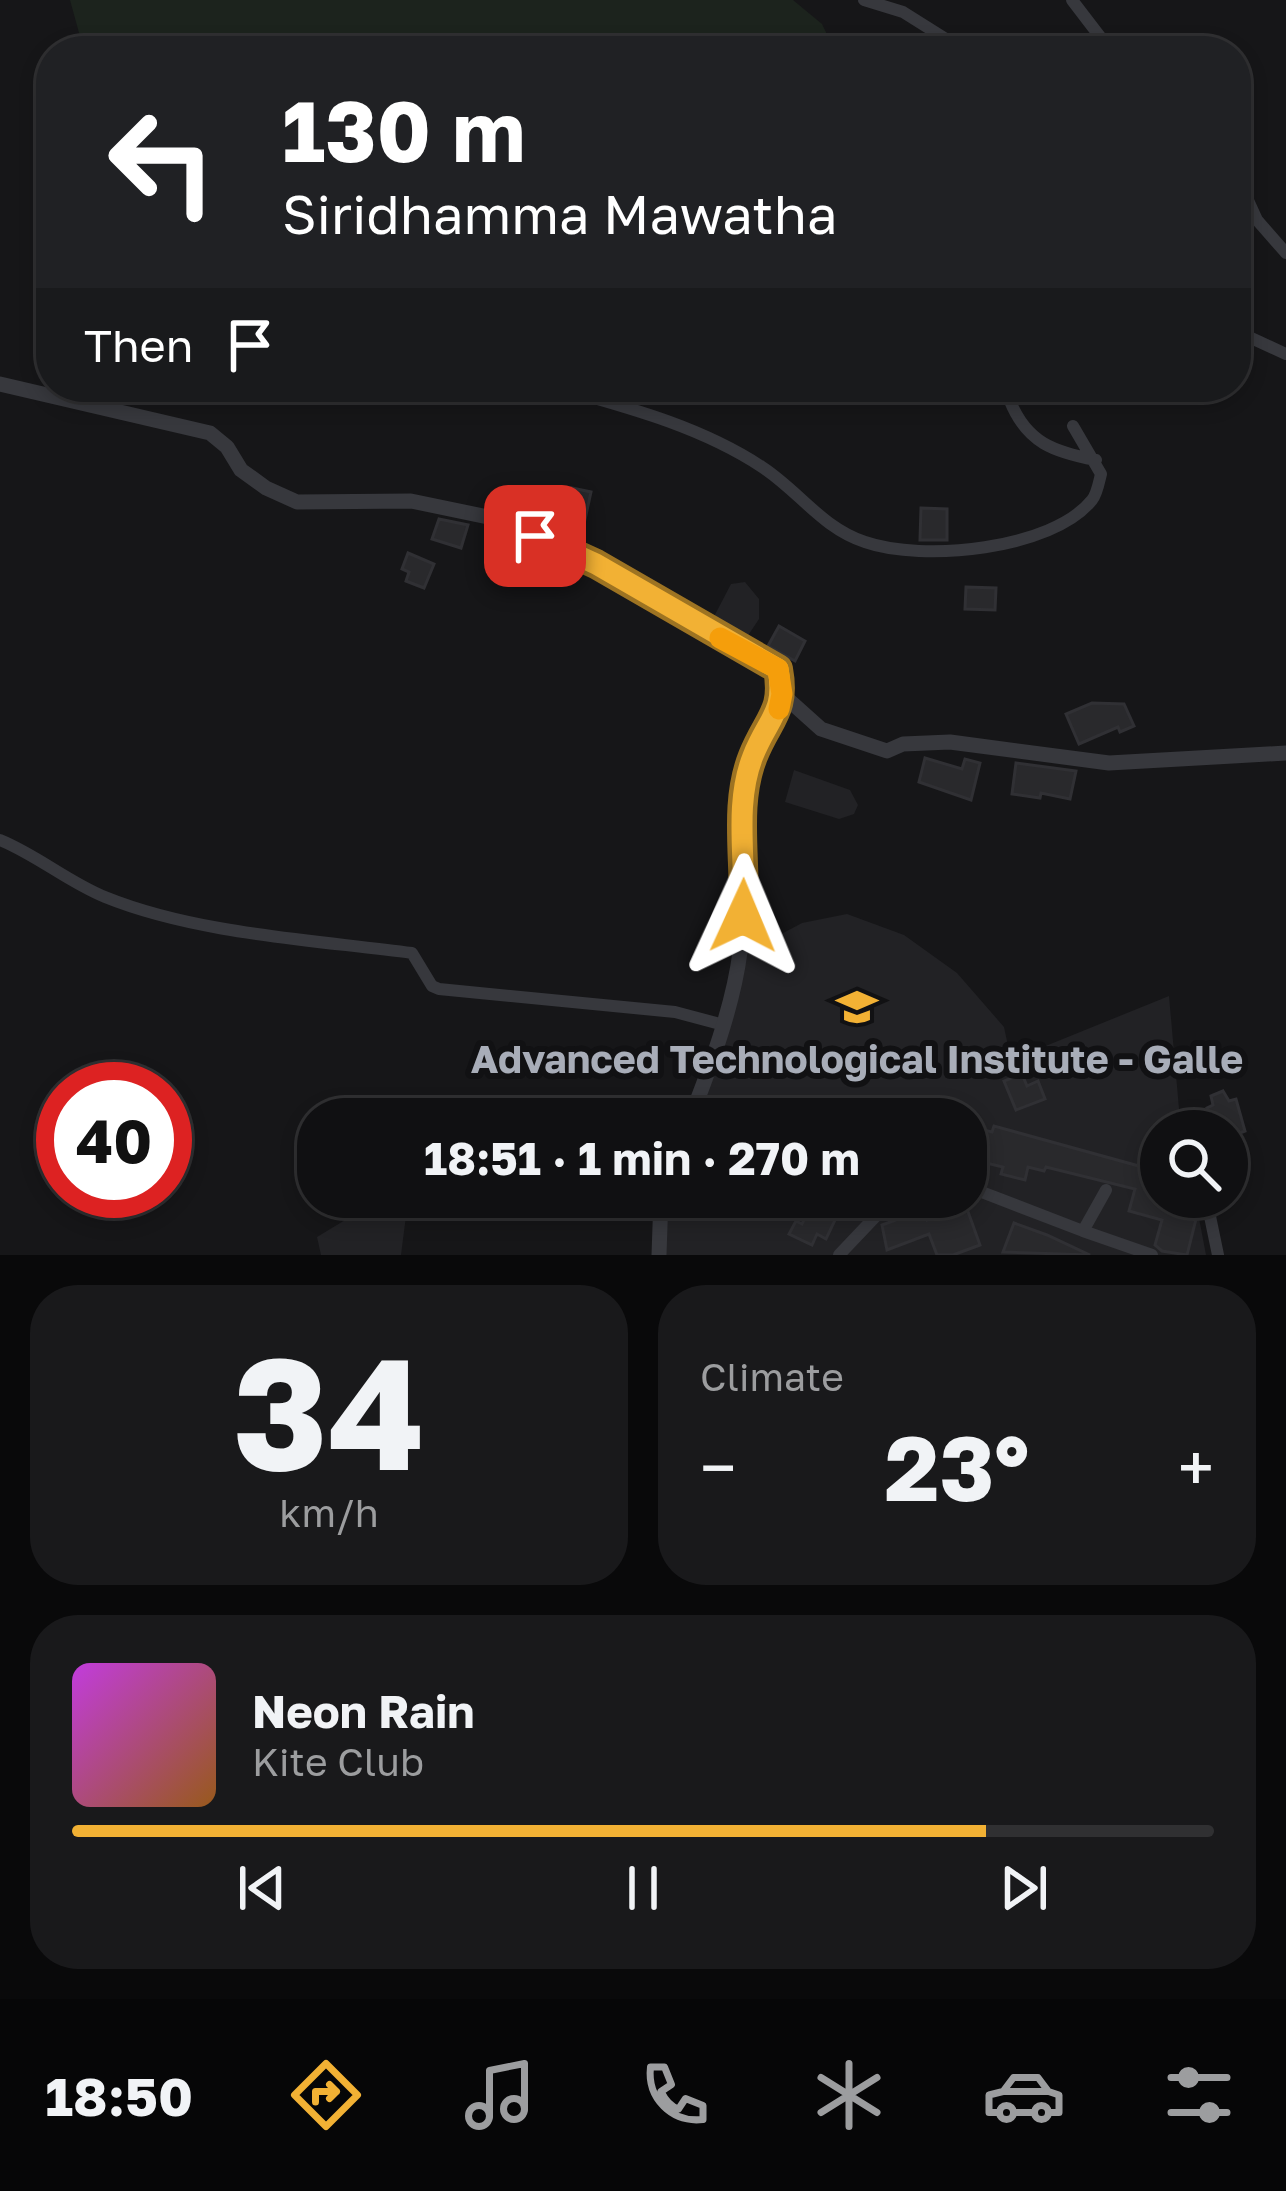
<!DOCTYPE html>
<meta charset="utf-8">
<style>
body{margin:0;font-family:"Golos Text",sans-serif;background:#19191b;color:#f1f3f6;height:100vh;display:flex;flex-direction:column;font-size:45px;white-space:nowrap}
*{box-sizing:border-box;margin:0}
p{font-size:39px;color:#9c9d9f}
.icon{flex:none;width:66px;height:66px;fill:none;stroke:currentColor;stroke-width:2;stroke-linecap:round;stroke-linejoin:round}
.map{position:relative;height:1255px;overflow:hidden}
.details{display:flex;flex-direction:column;gap:30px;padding:30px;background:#09090a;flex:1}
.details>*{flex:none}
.top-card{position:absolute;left:36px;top:36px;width:1215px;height:366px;border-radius:48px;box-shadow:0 6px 18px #0003,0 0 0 3px #303032;background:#202124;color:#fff;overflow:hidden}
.fabs{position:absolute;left:1140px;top:1110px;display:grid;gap:24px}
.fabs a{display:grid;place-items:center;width:108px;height:108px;border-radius:50%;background:#101012;box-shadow:0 6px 18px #0003,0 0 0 3px #303032;font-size:60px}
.speed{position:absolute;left:36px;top:1062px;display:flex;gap:24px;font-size:60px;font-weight:700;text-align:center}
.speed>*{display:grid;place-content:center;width:156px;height:156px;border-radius:50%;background:#101012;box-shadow:0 6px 18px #0003,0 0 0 3px #303032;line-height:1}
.speed .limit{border:18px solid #d22;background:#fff;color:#111}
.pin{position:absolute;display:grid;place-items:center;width:102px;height:102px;color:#fff;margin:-51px;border-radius:24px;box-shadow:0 6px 18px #0006}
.me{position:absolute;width:132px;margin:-66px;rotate:1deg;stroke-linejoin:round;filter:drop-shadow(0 0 9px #0008)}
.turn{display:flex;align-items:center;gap:42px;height:252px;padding:0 48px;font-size:54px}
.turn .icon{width:156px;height:156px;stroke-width:2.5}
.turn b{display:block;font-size:84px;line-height:102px}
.then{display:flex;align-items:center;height:114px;padding:0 48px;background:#0003;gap:24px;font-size:45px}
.big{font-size:90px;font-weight:700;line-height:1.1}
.details .card{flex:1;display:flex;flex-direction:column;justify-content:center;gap:18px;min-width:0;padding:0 42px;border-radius:48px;background:#19191b}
.details .dial{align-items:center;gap:0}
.dial b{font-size:156px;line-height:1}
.song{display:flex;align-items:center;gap:36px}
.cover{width:144px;height:144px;border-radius:18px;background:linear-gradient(135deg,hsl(290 70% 55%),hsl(30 70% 35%))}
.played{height:12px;border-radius:6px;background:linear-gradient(90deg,#f2b134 80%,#303032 80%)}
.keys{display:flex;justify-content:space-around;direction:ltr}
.heat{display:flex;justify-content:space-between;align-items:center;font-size:66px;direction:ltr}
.details .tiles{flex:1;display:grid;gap:30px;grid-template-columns:1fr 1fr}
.card:last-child{grid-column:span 2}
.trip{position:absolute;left:297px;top:1098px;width:690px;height:120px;border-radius:48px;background:#101012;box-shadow:0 6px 18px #0003,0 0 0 3px #303032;font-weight:700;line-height:120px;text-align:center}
.dock{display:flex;height:192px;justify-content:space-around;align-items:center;background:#060607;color:#9c9d9f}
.dock .icon{width:84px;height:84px}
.dock .on{color:#f2b134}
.dock b{font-size:54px;color:#f1f3f6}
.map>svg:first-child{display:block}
.built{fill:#222225}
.green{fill:#1c231d}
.building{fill:#29292c;stroke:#303034;stroke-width:3}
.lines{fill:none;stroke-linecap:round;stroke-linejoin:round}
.minor{stroke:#37383d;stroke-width:12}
.tertiary{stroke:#37383d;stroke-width:15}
.route-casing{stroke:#9d7322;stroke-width:30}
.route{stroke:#f2b134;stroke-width:21}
.slow{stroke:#f59e0b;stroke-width:21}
.labels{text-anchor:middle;stroke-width:12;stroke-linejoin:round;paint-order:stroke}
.poi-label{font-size:39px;font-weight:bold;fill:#a8adb8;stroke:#111113}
</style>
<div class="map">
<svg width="1286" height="1255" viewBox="0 0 1286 1255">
<rect width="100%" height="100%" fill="#161618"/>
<!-- built -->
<path class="built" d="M745 582 759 599V619L739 649 707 630 731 584Z
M794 770 850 790 858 805 854 814 839 819 785 802Z
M847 914 904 935 957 973 1004 1027 1011 1060 1169 996 1181 1131H1161V1197H1195L1206 1255H659L661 1197H966V1119H714L709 1110 702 1088 740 956 802 923Z
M375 1202 407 1208 401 1255H321L317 1237Z"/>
<!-- green -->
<path class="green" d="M70 0H793L822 24 835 51H84Z"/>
<!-- building -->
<path class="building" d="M572 488 591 492 584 524 565 520Z
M921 508 947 509V540H920Z
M439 519 468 525 461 548 432 539Z
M408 553 434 564 424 588 406 581 409 572 402 569Z
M966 587 996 588 995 610 965 609Z
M779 626 805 641 795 661 768 646Z
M1092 703 1124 704 1134 726 1120 732 1118 727 1079 744 1066 714Z
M925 758 962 769 965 759 980 763 971 800 919 782Z
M1016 763 1076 771 1070 799 1041 793 1040 798 1012 794Z
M1022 1074 1027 1086 1038 1081 1045 1099 1016 1110 1004 1081Z
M1223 1091 1229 1101 1236 1099 1245 1131 1227 1138V1131H1216L1207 1108 1213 1105 1211 1096Z
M966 1126 992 1132 994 1126 1139 1166 1140 1160 1161 1165V1197H1180L1198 1211 1187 1255 1162 1251 1155 1245 1162 1220 1129 1211 1135 1189 1046 1167 1044 1171 1028 1167 1025 1180 1001 1174 1003 1167 966 1158Z
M815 1197H846L826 1239 817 1234 812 1245 789 1234 796 1221 802 1224Z
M966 1206 980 1245 953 1255H937L929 1234 887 1250 882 1225 923 1210 927 1220Z
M1014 1223 1047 1235 1090 1255 1003 1252Z"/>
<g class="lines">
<!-- minor -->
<path class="minor" d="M864 0 903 12 965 51
M1072 0 1111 51
M1236 174 1257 220 1286 253
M1236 331 1286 354
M555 387C626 407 700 426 762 467 799 491 822 528 865 542 922 562 1052 550 1092 500 1097 494 1099 482 1101 474L1073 426
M1017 387 1010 401C1027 443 1054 452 1096 460
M0 840C37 855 68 882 105 897 196 934 315 940 412 953L432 986 439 989 675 1012 720 1024
M966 1186 1083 1231
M1106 1190 1083 1231 1152 1255
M1206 1197 1218 1255
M839 1255 894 1197"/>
<!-- tertiary -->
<path class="tertiary" d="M0 384 210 433 227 447 241 470 266 488 297 502 411 501 507 521 596 564 778 669C787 721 763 718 750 761 733 823 749 889 740 952 733 1007 710 1068 690 1119
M782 694 821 729 887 751 903 744 950 742 1109 763 1286 753
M659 1255 661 1197"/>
</g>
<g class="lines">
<!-- route casing -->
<g class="route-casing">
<path id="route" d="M535 536 596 564 778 669C786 712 768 718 753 756 733 806 747 864 743 916"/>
</g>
<!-- route -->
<use href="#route" class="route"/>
<!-- slow -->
<path class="slow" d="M720 638 778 669 782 694 779 709"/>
</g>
<!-- icons -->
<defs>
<g id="university-bare" transform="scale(3.24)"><path d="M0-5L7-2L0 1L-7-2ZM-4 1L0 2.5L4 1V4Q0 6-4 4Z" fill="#f2b134" stroke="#111113" stroke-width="2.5" paint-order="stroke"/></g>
</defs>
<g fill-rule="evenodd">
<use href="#university-bare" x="857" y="1007"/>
</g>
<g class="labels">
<!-- poi labels -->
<g class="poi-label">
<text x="857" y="1073">Advanced Technological Institute - Galle</text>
</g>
</g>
</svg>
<div class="fabs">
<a><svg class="icon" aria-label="search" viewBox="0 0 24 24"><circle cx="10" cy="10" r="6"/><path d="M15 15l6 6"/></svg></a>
</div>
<div class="speed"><div class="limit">40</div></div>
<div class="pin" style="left:535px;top:536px;background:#d93025"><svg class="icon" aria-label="arrive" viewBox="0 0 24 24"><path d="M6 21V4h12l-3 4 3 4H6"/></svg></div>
<svg class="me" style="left:743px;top:916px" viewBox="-20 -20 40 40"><path d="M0-17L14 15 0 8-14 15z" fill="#f2b134" stroke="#fff" stroke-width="4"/></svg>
<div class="trip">18:51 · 1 min · 270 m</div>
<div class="top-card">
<div class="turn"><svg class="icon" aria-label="left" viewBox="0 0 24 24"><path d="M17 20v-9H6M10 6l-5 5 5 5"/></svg><div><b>130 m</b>Siridhamma Mawatha</div></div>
<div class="then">Then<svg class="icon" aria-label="arrive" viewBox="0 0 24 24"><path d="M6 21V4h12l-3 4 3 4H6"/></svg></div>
</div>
</div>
<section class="details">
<div class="tiles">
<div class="card dial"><b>34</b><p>km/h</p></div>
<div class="card"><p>Climate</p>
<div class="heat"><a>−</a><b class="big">23°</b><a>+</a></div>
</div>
<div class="card">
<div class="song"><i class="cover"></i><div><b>Neon Rain</b><p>Kite Club</p></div></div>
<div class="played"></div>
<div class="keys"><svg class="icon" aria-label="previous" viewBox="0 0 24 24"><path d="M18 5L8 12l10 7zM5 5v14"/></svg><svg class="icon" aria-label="pause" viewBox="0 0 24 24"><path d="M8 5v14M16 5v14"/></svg><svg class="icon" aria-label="next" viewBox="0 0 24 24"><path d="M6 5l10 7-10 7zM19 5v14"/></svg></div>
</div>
</div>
</section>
<nav class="dock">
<b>18:50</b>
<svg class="icon on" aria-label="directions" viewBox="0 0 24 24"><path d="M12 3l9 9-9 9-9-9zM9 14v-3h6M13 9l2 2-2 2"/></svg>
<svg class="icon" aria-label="music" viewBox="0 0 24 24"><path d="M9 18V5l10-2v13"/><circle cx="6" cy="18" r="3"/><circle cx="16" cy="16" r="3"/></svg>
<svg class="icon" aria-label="phone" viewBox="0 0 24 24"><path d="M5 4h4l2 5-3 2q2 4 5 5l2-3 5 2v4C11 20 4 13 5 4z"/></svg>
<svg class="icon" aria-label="climate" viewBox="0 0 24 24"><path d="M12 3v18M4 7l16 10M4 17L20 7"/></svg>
<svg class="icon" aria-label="car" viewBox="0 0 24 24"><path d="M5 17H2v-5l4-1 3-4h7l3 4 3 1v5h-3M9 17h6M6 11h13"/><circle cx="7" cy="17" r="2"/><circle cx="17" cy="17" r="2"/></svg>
<svg class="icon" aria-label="filters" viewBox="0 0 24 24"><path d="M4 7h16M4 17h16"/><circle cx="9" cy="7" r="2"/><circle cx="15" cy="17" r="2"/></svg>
</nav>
